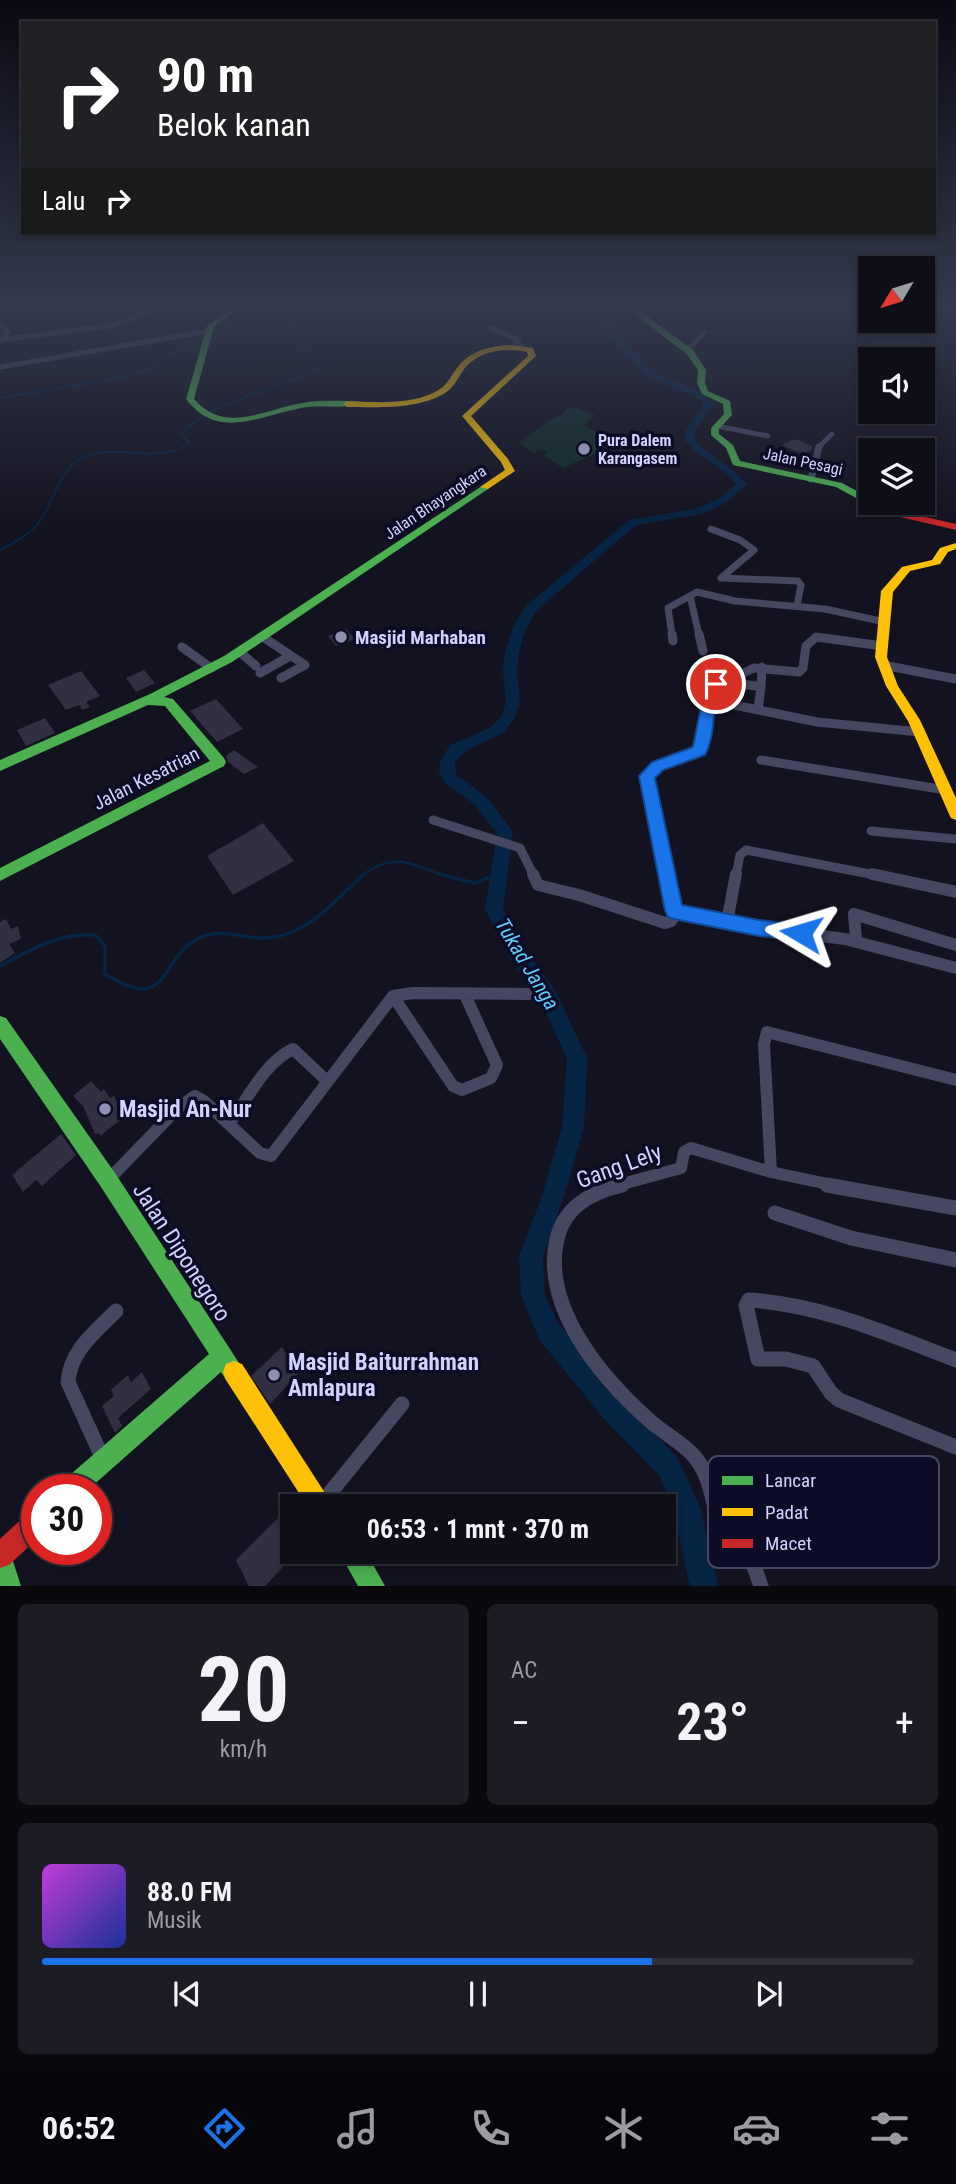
<!DOCTYPE html>
<html lang="id">
<meta charset="utf-8">
<style>
body{margin:0;font-family:"Roboto Condensed",sans-serif;background:#1c1c25;color:#f1f3f6;height:100vh;display:flex;flex-direction:column;font-size:26px;white-space:nowrap}
*{box-sizing:border-box;margin:0}
p{font-size:23px;color:#9b9ca2}
.icon{flex:none;width:38px;height:38px;fill:none;stroke:currentColor;stroke-width:2;stroke-linecap:round;stroke-linejoin:round}
.map{position:relative;height:1586px;overflow:hidden}
.sheet{display:flex;flex-direction:column;gap:18px;padding:18px;background:#08080d;flex:1}
.sheet>*{flex:none}
.guide{position:absolute;left:21px;top:21px;width:915px;height:214px;border-radius:0px;box-shadow:0 4px 10px #0003,0 0 0 2px #2e2e37;background:#202124;color:#fff;overflow:hidden}
.needle{width:46px;rotate:232deg}
.controls{position:absolute;left:858px;top:256px;display:grid;gap:14px}
.controls a{display:grid;place-items:center;width:77px;height:77px;border-radius:0px;background:#0e0e18;box-shadow:0 4px 10px #0003,0 0 0 2px #2e2e37;font-size:35px}
.speed{position:absolute;left:21px;top:1474px;display:flex;gap:14px;font-size:35px;font-weight:700;text-align:center}
.speed>*{display:grid;place-content:center;width:91px;height:91px;border-radius:50%;background:#0e0e18;box-shadow:0 4px 10px #0003,0 0 0 2px #2e2e37;line-height:1}
.speed .limit{border:10px solid #d22;background:#fff;color:#111}
.pin{position:absolute;display:grid;place-items:center;width:60px;height:60px;color:#fff;margin:-30px;border:4px solid #fff;border-radius:50%;box-shadow:0 2px 7px #0007}
.me{position:absolute;width:77px;margin:-38px;rotate:277deg;stroke-linejoin:round;filter:drop-shadow(0 0 5px #0008)}
.turn{display:flex;align-items:center;gap:24px;height:147px;padding:0 21px;font-size:32px}
.turn .icon{width:91px;height:91px;stroke-width:2.5}
.turn b{display:block;font-size:49px;line-height:60px}
.then{display:flex;align-items:center;height:66px;padding:0 21px;background:#0003;gap:14px;font-size:26px}
.big{font-size:52px;font-weight:700;line-height:1.1}
.sheet .tile{flex:1;display:flex;flex-direction:column;justify-content:center;gap:10px;min-width:0;padding:0 24px;border-radius:10px;background:#1c1c25}
.sheet .dial{align-items:center;gap:0}
.dial b{font-size:91px;line-height:1}
.song{display:flex;align-items:center;gap:21px}
.cover{width:84px;height:84px;border-radius:10px;background:linear-gradient(135deg,hsl(290 70% 55%),hsl(230 70% 35%))}
.played{height:7px;border-radius:4px;background:linear-gradient(90deg,#1a73e8 70%,#2e2e37 70%)}
.keys{display:flex;justify-content:space-around;direction:ltr}
.heat{display:flex;justify-content:space-between;align-items:center;font-size:38px;direction:ltr}
.sheet .tiles{flex:1;display:grid;gap:18px;grid-template-columns:1fr 1fr}
.tile:last-child{grid-column:span 2}
.trip{position:absolute;left:280px;top:1494px;width:396px;height:70px;border-radius:0px;background:#0e0e18;box-shadow:0 4px 10px #0003,0 0 0 2px #2e2e37;font-weight:700;line-height:70px;text-align:center}
.tabs{display:flex;height:112px;justify-content:space-around;align-items:center;background:#06060a;color:#9b9ca2}
.tabs .icon{width:49px;height:49px}
.tabs .active{color:#1a73e8}
.tabs b{font-size:32px;color:#f1f3f6}
.map>svg:first-child{display:block}
.green{fill:#102d2a}
.lines{fill:none;stroke-linecap:round;stroke-linejoin:round}
.stream-far2{stroke:#062443;stroke-width:2}
.stream-far1{stroke:#062443;stroke-width:2.5}
.stream{stroke:#062443;stroke-width:3.5}
.river{fill:#062443;fill-rule:evenodd}
.building{fill:#313042}
.street-far4{stroke:#464862;stroke-width:5}
.street-far3{stroke:#464862;stroke-width:7}
.street-far2{stroke:#464862;stroke-width:9}
.street-far1{stroke:#464862;stroke-width:12}
.street{stroke:#464862;stroke-width:15}
.fast{fill:#4caf50;fill-rule:evenodd}
.slow{fill:#ffc107;fill-rule:evenodd}
.jam{fill:#c62828;fill-rule:evenodd}
.route{fill:#1a73e8;stroke:#114b97;stroke-width:2}
.poi-dot{fill:#8e8fb1;stroke:#0d0c26;stroke-width:2.5}
.labels{text-anchor:middle;stroke-width:7;stroke-linejoin:round;paint-order:stroke}
.far-poi-label{font-size:16px;font-weight:bold;fill:#d1d2ff;stroke:#0d0c26;text-anchor:start}
.far-street-label{font-size:16px;fill:#d1d2ff;stroke:#0d0c26}
.poi-label{font-size:19px;font-weight:bold;fill:#d1d2ff;stroke:#0d0c26;text-anchor:start}
.street-label{font-size:19px;fill:#d1d2ff;stroke:#0d0c26}
.water-label{font-size:21px;font-style:italic;fill:#5fcbff;stroke:#0d0c26}
.near-poi-label{font-size:23px;font-weight:bold;fill:#d1d2ff;stroke:#0d0c26;text-anchor:start}
.near-street-label{font-size:23px;fill:#d1d2ff;stroke:#0d0c26}
.key{fill:#0d0c26;stroke:#484767;stroke-width:2}
.key-label{font-size:19px;fill:#d1d2ff}
</style>
<div class="map">
<svg width="956" height="1586" viewBox="0 0 956 1586">
<rect width="100%" height="100%" fill="#131220"/>
<!-- green -->
<path class="green" d="M569 406 595 415 584 425 599 433 594 437 613 446 563 468 544 456 547 452 541 449 534 453 519 443 548 421 561 415Z"/>
<g class="lines">
<!-- stream-far2 -->
<path class="stream-far2" d="M0 398 123 377 150 369 168 354 212 342 231 325 283 307 293 337 320 362V368C274 391 220 398 181 433L189 443C159 466 117 442 84 457 58 469 55 501 39 522 29 535 15 542 0 550"/>
<!-- stream-far1 -->
<path class="stream-far1" d="M362 876C391 851 413 864 444 876
M494 876 500 873"/>
<!-- stream -->
<path class="stream" d="M439 874 475 883 497 874
M0 966C30 950 60 932 95 935L105 946V974C176 1019 157 948 208 935 225 930 244 938 261 938 307 938 334 901 364 874"/>
<!-- river -->
<path class="river" d="M499 303H507L526 310 561 311 600 318 654 372 706 395 714 404 695 431V440C710 458 733 465 747 485L726 503 702 514 636 525 535 612 524 634 519 652 517 671 520 701 515 718 502 734 468 749 455 762 456 774 489 799 513 832 503 909 522 946 555 990 587 1058 584 1128 563 1199 543 1256 545 1295 557 1321 589 1362 623 1402 677 1457 700 1507 718 1586H690L673 1508 659 1475 605 1420 539 1339 521 1295 519 1256 541 1199 562 1128 567 1058 541 1002 510 958 485 909 497 833 473 803 445 783 439 771 440 762 450 745 490 728 502 716 506 701 503 671 505 652 514 625 526 606 629 520 695 509 718 499 736 484C723 465 699 459 685 440V431L704 404 700 399 648 376 594 322 561 315 526 314 502 308Z"/>
</g>
<!-- building -->
<path class="building" d="M795 439 812 446V450L802 454 782 445Z
M346 629 355 639 336 646 328 636Z
M144 670 155 683 136 692 126 678Z
M81 671 100 696 86 702 90 707 82 710 79 705 66 710 48 685Z
M216 699 243 729 217 742 190 711Z
M45 718 55 733 26 746 17 730Z
M234 750 258 767 244 774 228 762 226 756Z
M263 823 294 861 233 895 207 856Z
M6 919 11 929 18 926 21 939 9 944 15 953 0 963V922Z
M91 1081 101 1092 104 1089 110 1098 114 1096 124 1117 100 1136 99 1133 95 1134 83 1106 73 1096Z
M61 1134 76 1155 42 1186 36 1180 23 1192 12 1175Z
M282 1347 298 1374 270 1404 251 1376Z
M142 1372 151 1389 118 1418 122 1426 115 1433 102 1406 114 1396 111 1390 128 1375 131 1382Z
M285 1511 292 1524V1552H297L265 1586H249L236 1560Z"/>
<g class="lines">
<!-- street-far4 -->
<path class="street-far4" d="M0 324 8 332 3 339
M491 328 519 340 515 342 522 347
M0 340 115 325 168 303
M688 349 705 332
M0 367 209 331
M717 426 768 436
M817 449 832 434"/>
<!-- street-far3 -->
<path class="street-far3" d="M811 479 819 447
M711 529 740 540 754 550 721 578 798 581 801 585 797 606
M690 596 699 635
M672 635 668 608 697 592 735 601 825 609 885 622"/>
<!-- street-far2 -->
<path class="street-far2" d="M672 634 673 641
M699 634 703 651
M263 637 305 665 281 678
M182 647 211 668
M240 652 256 666
M883 665 956 679
M260 673 290 656
M725 681 761 687 762 667
M710 700 817 722 920 732
M758 710 761 687
M761 760 946 790
M433 820 520 848 534 876
M871 831 956 839
M668 876 647 776 657 766 699 751 704 739 713 687 754 668 799 672 803 668 806 646 816 637 883 646
M736 876 740 855 746 850 880 876"/>
<!-- street-far1 -->
<path class="street-far1" d="M533 874 538 885 579 895 665 923 671 921 676 913 759 928 845 939 956 968
M668 874 676 913
M872 874 956 892
M727 922 736 874
M856 941 854 914 956 945
M393 996 453 1086 462 1090 491 1078 497 1065 465 995
M229 1124C248 1099 264 1063 293 1049L327 1081
M771 1172 764 1044 767 1032 956 1080
M108 1180 178 1108 195 1096 204 1101 260 1153 271 1156 393 996 413 993 529 994
M615 1186 681 1168 684 1152 691 1148 771 1172 837 1186"/>
<!-- street -->
<path class="street" d="M622 1185C589 1193 562 1208 556 1244 544 1311 603 1379 649 1420 663 1433 682 1442 694 1456 717 1483 711 1521 731 1549L745 1550 751 1558 761 1586
M827 1185 956 1208
M775 1213 851 1238 956 1260
M956 1360C888 1334 823 1305 749 1300L746 1305 758 1359H786L813 1366 831 1393 839 1400 956 1447
M103 1459 68 1382C70 1351 95 1332 116 1311
M321 1504 402 1404"/>
<!-- fast -->
<path class="fast" d="M239 303H247L214 327 194 399C225 435 264 409 303 403 317 400 332 401 347 401L350 402V406C334 408 317 405 301 408 258 416 218 441 186 399L207 326Z
M631 303H637L644 314 693 350 706 370 705 383 708 391 730 401 732 415 719 429V434L733 445 740 461 842 483 870 498V502H875L873 504H867L836 487 733 465 726 448 711 435V428L724 414 723 404 702 394 697 383 698 370 687 354 638 317Z
M485 484 490 487 488 489 232 662 164 697 173 699 224 758 226 762 224 766 0 881V868L210 761 165 706 148 705 0 771V760L150 694 224 656Z
M0 1016 6 1018 115 1173 245 1372 242 1380 234 1383 226 1380 221 1372 89 1489H59L63 1481 209 1354 101 1187 0 1039Z
M0 1546 9 1549 21 1586H0Z
M339 1552H366L385 1586H358Z"/>
<!-- slow -->
<path class="slow" d="M511 345 533 348 536 356 471 416 508 459 515 471 488 489 480 487 505 470 501 462 462 416 528 356 527 352C503 347 477 351 462 372 457 380 453 388 445 393 417 410 378 407 347 407L343 404 347 401C376 402 414 406 440 389 448 384 451 375 457 368 470 350 491 346 511 345Z
M956 543V549L948 552 940 564 910 571 893 592 887 657 898 686 920 720 956 798V820L951 818 949 814 908 721 886 686 875 657 881 591 902 567 932 560 940 548Z
M234 1361 242 1364 334 1507H308L226 1380 223 1372 226 1364Z"/>
<!-- jam -->
<path class="jam" d="M870 499V502H878L890 509 956 524V530L883 513 867 504 865 502Z
M37 1510V1539L9 1565 0 1568V1539L28 1513Z"/>
</g>
<!-- sky -->
<linearGradient id="sky" x2="0" y2="1"><stop stop-color="#0a0a12"/><stop offset="0.58" stop-color="#33394e"/><stop offset="1" stop-color="#33394e" stop-opacity="0"/></linearGradient>
<rect width="956" height="525" fill="url(#sky)"/>
<!-- route -->
<path class="route" d="M716 679 723 684C710 705 717 733 705 755L663 770 655 778 682 905 759 920 801 925 807 927 810 933 807 938 801 941 759 936 674 919 668 917 665 911 639 776 652 762 693 747 704 692 711 681Z"/>
<!-- markers -->
<g class="poi-dot">
<circle cx="584" cy="449" r="7"/>
<circle cx="341" cy="637" r="7"/>
<circle cx="105" cy="1109" r="7"/>
<circle cx="274" cy="1375" r="7"/>
</g>
<g class="labels">
<!-- far-poi labels -->
<g class="far-poi-label">
<text x="598" y="446">Pura Dalem<tspan x="598" dy="18">Karangasem</tspan></text>
</g>
<!-- far-street labels -->
<g class="far-street-label">
<text transform="translate(803 461) rotate(12)" y="6">Jalan Pesagi</text>
<text transform="translate(435 502) rotate(-34)" y="6">Jalan Bhayangkara</text>
</g>
<!-- poi labels -->
<g class="poi-label">
<text x="355" y="644">Masjid Marhaban</text>
</g>
<!-- street labels -->
<g class="street-label">
<text transform="translate(146 778) rotate(-27)" y="7">Jalan Kesatrian</text>
</g>
<!-- water labels -->
<g class="water-label">
<text transform="translate(527 964) rotate(59)" y="7">Tukad Janga</text>
</g>
<!-- near-poi labels -->
<g class="near-poi-label">
<text x="119" y="1117">Masjid An-Nur</text>
<text x="288" y="1370">Masjid Baiturrahman<tspan x="288" dy="26">Amlapura</tspan></text>
</g>
<!-- near-street labels -->
<g class="near-street-label">
<text transform="translate(619 1166) rotate(-20)" y="8">Gang Lely</text>
<text transform="translate(182 1252) rotate(57)" y="8">Jalan Diponegoro</text>
</g>
</g>
<!-- legend -->
<rect x="708" y="1456" width="231" height="112" rx="10" class="key"/>
<rect x="722" y="1476" width="31" height="9" fill="#4caf50"/>
<rect x="722" y="1508" width="31" height="8" fill="#ffc107"/>
<rect x="722" y="1539" width="31" height="9" fill="#c62828"/>
<g class="key-label">
<text x="765" y="1487">Lancar</text>
<text x="765" y="1519">Padat</text>
<text x="765" y="1550">Macet</text>
</g>
</svg>
<div class="controls">
<a><svg class="needle" viewBox="-14 -14 28 28"><path d="M0-13l5 13h-10z" fill="#e53935"/><path d="M0 13l5-13h-10z" fill="#9b9ca2"/></svg></a>
<a><svg class="icon" aria-label="sound" viewBox="0 0 24 24"><path d="M4 9h4l5-4v14l-5-4H4zM17 9q2 3 0 6"/></svg></a>
<a><svg class="icon" aria-label="layers" viewBox="0 0 24 24"><path d="M12 4l9 5-9 5-9-5zM3 14l9 5 9-5"/></svg></a>
</div>
<div class="speed"><div class="limit">30</div></div>
<div class="pin" style="left:716px;top:684px;background:#d93025"><svg class="icon" aria-label="arrive" viewBox="0 0 24 24"><path d="M6 21V4h12l-3 4 3 4H6"/></svg></div>
<svg class="me" style="left:801px;top:933px" viewBox="-20 -20 40 40"><path d="M0-17L14 15 0 8-14 15z" fill="#1a73e8" stroke="#fff" stroke-width="4"/></svg>
<div class="trip">06:53 · 1 mnt · 370 m</div>
<div class="guide">
<div class="turn"><svg class="icon" aria-label="right" viewBox="0 0 24 24"><path d="M7 20v-9h11M14 6l5 5-5 5"/></svg><div><b>90 m</b>Belok kanan</div></div>
<div class="then">Lalu<svg class="icon" aria-label="right" viewBox="0 0 24 24"><path d="M7 20v-9h11M14 6l5 5-5 5"/></svg></div>
</div>
</div>
<section class="sheet">
<div class="tiles">
<div class="tile dial"><b>20</b><p>km/h</p></div>
<div class="tile"><p>AC</p>
<div class="heat"><a>−</a><b class="big">23°</b><a>+</a></div>
</div>
<div class="tile">
<div class="song"><i class="cover"></i><div><b>88.0 FM</b><p>Musik</p></div></div>
<div class="played"></div>
<div class="keys"><svg class="icon" aria-label="previous" viewBox="0 0 24 24"><path d="M18 5L8 12l10 7zM5 5v14"/></svg><svg class="icon" aria-label="pause" viewBox="0 0 24 24"><path d="M8 5v14M16 5v14"/></svg><svg class="icon" aria-label="next" viewBox="0 0 24 24"><path d="M6 5l10 7-10 7zM19 5v14"/></svg></div>
</div>
</div>
</section>
<nav class="tabs">
<b>06:52</b>
<svg class="icon active" aria-label="directions" viewBox="0 0 24 24"><path d="M12 3l9 9-9 9-9-9zM9 14v-3h6M13 9l2 2-2 2"/></svg>
<svg class="icon" aria-label="music" viewBox="0 0 24 24"><path d="M9 18V5l10-2v13"/><circle cx="6" cy="18" r="3"/><circle cx="16" cy="16" r="3"/></svg>
<svg class="icon" aria-label="phone" viewBox="0 0 24 24"><path d="M5 4h4l2 5-3 2q2 4 5 5l2-3 5 2v4C11 20 4 13 5 4z"/></svg>
<svg class="icon" aria-label="climate" viewBox="0 0 24 24"><path d="M12 3v18M4 7l16 10M4 17L20 7"/></svg>
<svg class="icon" aria-label="car" viewBox="0 0 24 24"><path d="M5 17H2v-5l4-1 3-4h7l3 4 3 1v5h-3M9 17h6M6 11h13"/><circle cx="7" cy="17" r="2"/><circle cx="17" cy="17" r="2"/></svg>
<svg class="icon" aria-label="filters" viewBox="0 0 24 24"><path d="M4 7h16M4 17h16"/><circle cx="9" cy="7" r="2"/><circle cx="15" cy="17" r="2"/></svg>
</nav>
